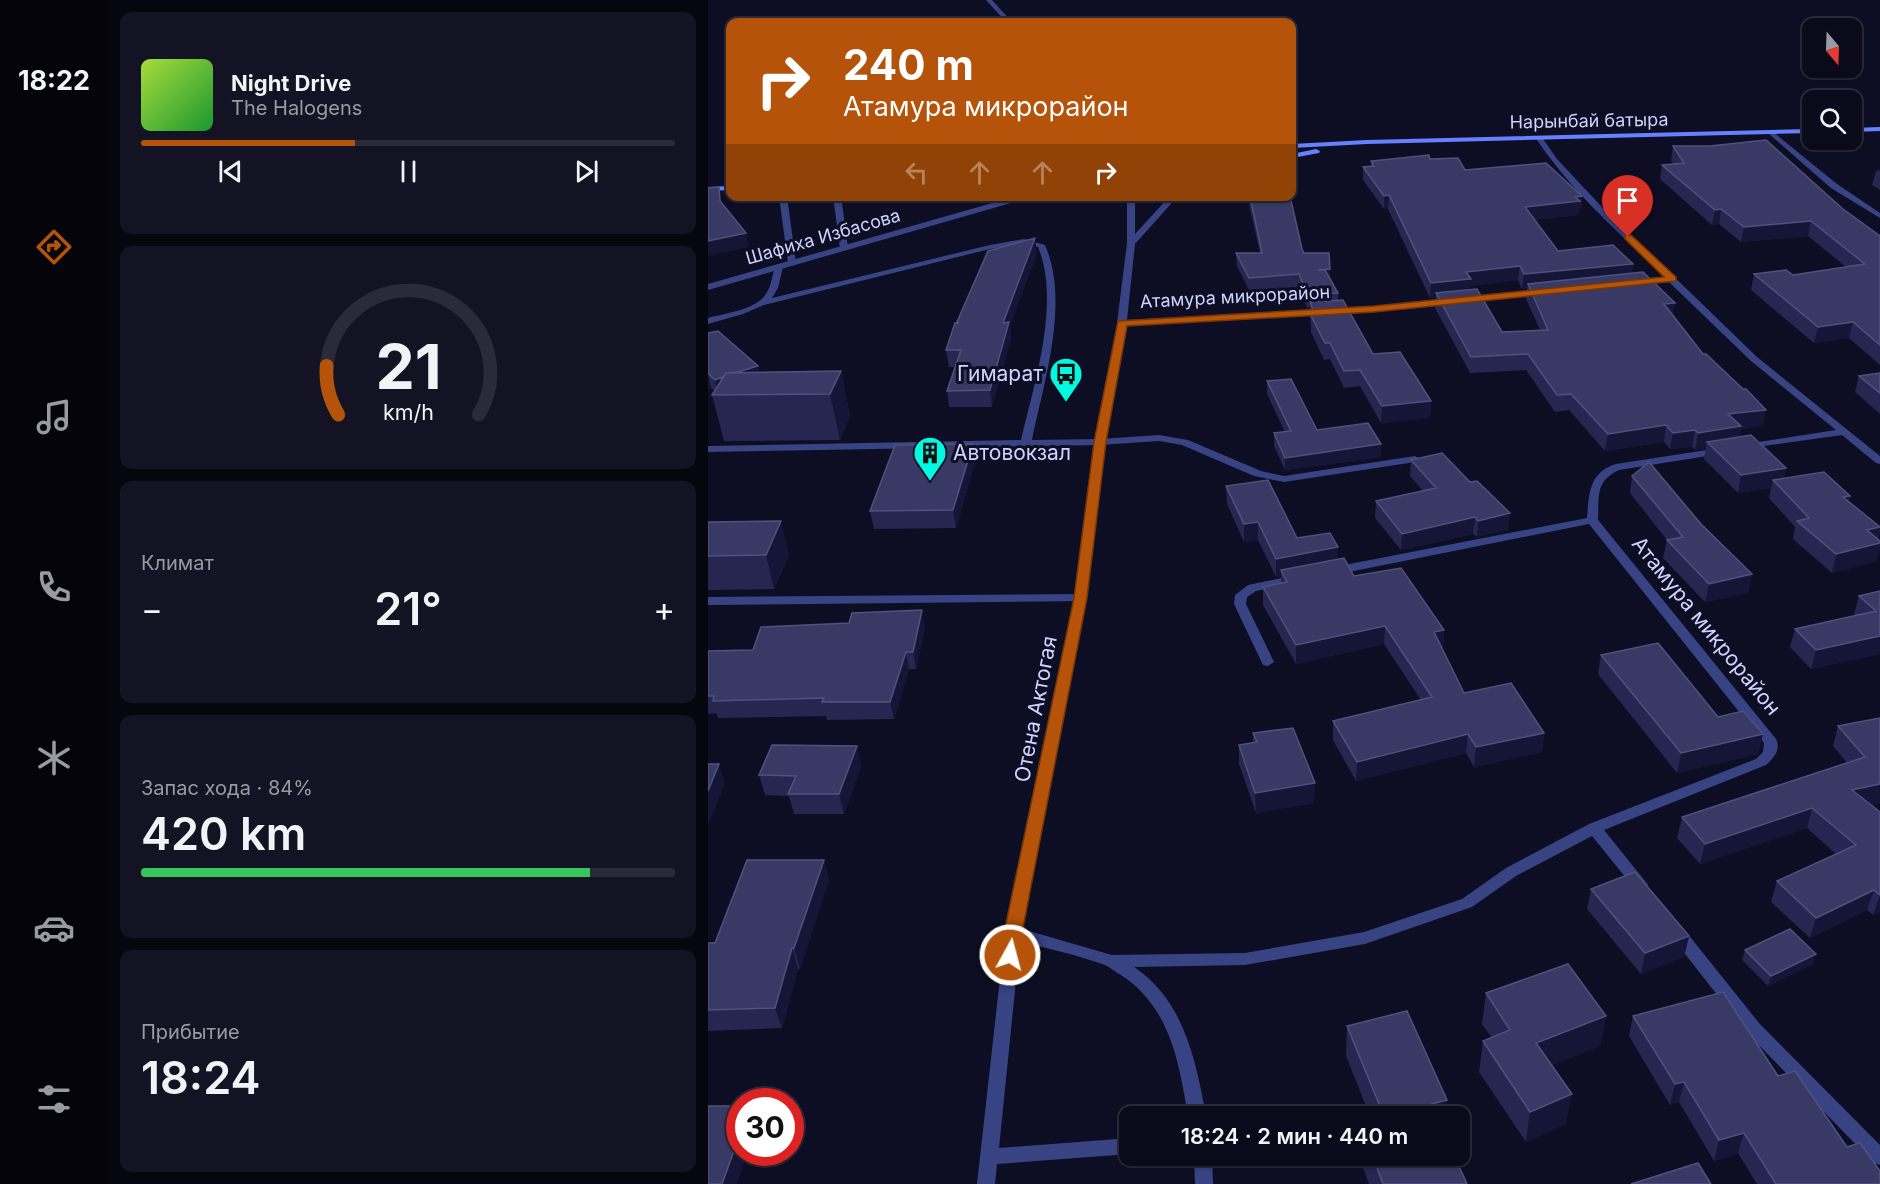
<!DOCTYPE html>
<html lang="ru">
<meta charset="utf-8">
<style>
body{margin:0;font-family:Inter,sans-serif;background:#131323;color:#f1f3f6;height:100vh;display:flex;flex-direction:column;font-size:22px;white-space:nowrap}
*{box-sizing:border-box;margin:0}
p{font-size:20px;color:#999aa2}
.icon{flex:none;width:33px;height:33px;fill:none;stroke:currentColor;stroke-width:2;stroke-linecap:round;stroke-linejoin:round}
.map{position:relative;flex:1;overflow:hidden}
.sheet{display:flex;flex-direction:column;gap:12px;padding:12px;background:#06060e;width:600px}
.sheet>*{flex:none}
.banner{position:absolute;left:18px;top:18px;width:570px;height:183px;border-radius:12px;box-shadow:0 2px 4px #0004,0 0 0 2px #2a2b39;background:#b45309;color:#fff;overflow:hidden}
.needle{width:39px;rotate:161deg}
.buttons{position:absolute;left:1094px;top:18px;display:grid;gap:12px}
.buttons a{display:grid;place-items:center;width:60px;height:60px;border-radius:12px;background:#0a0a1a;box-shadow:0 2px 4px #0004,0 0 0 2px #2a2b39;font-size:30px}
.speed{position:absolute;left:18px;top:1088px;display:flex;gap:12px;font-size:30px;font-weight:700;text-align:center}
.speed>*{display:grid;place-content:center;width:78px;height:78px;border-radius:50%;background:#0a0a1a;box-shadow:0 2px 4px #0004,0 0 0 2px #2a2b39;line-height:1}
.speed .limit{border:9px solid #d22;background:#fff;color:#111}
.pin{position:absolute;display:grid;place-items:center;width:51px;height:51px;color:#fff;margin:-62px -26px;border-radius:50% 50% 50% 0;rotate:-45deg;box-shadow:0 0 6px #0007}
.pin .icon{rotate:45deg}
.me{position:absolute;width:66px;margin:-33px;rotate:7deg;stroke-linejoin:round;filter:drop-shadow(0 0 4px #0008)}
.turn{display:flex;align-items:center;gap:21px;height:126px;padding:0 18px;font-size:27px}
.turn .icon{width:78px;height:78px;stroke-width:2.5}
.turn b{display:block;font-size:42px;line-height:51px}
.lanes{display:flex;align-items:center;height:57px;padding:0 18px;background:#0003;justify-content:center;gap:30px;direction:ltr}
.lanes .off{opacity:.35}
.big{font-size:45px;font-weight:600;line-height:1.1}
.sheet .tile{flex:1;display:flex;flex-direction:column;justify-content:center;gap:9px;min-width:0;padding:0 21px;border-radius:12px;background:#131323}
.sheet .dial{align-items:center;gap:0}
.dial svg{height:156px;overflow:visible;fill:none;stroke:#2a2b39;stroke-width:7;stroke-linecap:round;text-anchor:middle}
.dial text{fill:#f1f3f6;stroke:none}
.song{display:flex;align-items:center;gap:18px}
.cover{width:72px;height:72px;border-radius:9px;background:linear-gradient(135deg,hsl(80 70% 55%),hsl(130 70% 35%))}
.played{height:6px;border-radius:3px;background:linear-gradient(90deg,#b45309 40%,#2a2b39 40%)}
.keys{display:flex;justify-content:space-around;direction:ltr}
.heat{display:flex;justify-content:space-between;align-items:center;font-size:33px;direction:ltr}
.charge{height:9px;border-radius:4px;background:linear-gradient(90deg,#34c759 84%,#2a2b39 0)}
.trip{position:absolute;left:411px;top:1106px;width:351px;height:60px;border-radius:12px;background:#0a0a1a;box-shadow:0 2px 4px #0004,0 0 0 2px #2a2b39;font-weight:600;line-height:60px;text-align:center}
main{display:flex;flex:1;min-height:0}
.dock{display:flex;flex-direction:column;width:108px;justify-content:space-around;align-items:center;background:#04040a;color:#999aa2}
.dock .icon{width:42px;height:42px}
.dock .current{color:#b45309}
.dock b{font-size:27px;color:#f1f3f6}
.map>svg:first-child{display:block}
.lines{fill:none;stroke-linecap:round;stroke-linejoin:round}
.lane{fill:#374383;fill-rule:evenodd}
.street{fill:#374383;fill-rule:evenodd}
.secondary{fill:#6681ff;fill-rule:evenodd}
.wall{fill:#262651;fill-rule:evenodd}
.shaded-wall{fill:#141537}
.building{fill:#383964;stroke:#50517c;stroke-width:1.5}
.route{fill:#b45309;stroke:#753606;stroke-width:1.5}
.labels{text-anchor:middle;stroke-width:6;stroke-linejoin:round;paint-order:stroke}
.far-street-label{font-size:18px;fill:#cfd3ff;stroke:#0d0e23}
.poi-label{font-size:21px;fill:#cfd3ff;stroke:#0d0e23;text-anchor:end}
.street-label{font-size:21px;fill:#cfd3ff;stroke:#0d0e23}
</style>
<main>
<nav class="dock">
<b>18:22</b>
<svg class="icon current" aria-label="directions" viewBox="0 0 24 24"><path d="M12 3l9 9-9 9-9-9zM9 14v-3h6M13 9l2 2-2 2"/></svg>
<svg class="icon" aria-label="music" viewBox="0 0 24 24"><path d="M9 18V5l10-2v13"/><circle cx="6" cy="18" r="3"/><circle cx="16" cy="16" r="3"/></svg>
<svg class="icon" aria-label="phone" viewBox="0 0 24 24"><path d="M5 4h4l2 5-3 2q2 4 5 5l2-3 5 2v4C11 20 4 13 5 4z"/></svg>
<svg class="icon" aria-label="climate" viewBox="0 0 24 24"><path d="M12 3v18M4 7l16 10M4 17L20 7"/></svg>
<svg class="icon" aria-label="car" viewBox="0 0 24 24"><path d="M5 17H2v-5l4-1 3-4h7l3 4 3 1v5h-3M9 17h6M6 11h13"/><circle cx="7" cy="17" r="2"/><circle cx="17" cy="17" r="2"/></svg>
<svg class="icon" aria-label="filters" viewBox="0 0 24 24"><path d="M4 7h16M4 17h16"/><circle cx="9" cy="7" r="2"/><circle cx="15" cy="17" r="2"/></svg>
</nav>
<section class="sheet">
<div class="tile">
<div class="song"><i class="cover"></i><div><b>Night Drive</b><p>The Halogens</p></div></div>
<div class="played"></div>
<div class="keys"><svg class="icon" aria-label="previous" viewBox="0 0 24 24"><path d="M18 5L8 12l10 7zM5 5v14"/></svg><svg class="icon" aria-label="pause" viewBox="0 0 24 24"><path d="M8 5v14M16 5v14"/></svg><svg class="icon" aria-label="next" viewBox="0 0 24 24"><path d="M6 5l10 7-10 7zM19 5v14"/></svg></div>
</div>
<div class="tile dial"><svg viewBox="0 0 100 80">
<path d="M14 69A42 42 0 1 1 86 69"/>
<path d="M14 69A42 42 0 0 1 8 44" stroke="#b45309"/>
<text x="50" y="56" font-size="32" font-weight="700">21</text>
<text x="50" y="72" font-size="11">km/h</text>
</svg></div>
<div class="tile"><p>Климат</p>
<div class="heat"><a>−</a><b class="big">21°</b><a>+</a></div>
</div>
<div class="tile"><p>Запас хода · 84%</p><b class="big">420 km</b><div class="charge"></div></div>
<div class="tile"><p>Прибытие</p><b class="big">18:24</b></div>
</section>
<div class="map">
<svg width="1172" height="1184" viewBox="0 0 1172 1184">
<rect width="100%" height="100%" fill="#0d0e23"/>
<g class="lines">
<!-- lane -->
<path class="lane" d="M278 0H284L304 22H298Z
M71 196H79L88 263 84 266 80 263Z
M125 196H133L140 248 136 250 132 248Z
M316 239 337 245C362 302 336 382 324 440L392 439 451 435 480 440 553 471 576 476 707 456 712 459 707 462 576 482 546 476 474 445 451 441 392 445 0 452V446L313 440C326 384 353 302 330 247L316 243 282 249 56 305 35 314 0 324V318C18 313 50 310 59 292 64 284 64 274 68 265L75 267 70 288 64 298 282 245Z
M372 594 378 598 376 601 0 605V597Z"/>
<!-- street -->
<path class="street" d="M1060 131H1064L1129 184 1172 213V218L1123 188 1060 133Z
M829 136H833L849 159 894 207 1049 357 1172 456V464L1168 463 1134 435 1034 449 1033 447 1034 445 1038 444 1128 430 1043 361 961 282 927 285V281L957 277C911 233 862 190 827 137Z
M309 196H327L0 290V284Z
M419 196H427V234L462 196H470L427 244 419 320 666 306 742 299 746 302 742 305 666 312 418 325 397 442 378 598 314 929 404 955 537 953 656 932 754 899 798 868 881 824 1048 759 1055 752 1056 743 881 524 626 575 620 571 626 567 879 518C881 494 881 472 908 464L1012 448 1017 451 1012 454 911 470C887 481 891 497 890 520L1068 739C1073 750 1066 758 1058 765L896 830 937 881 940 885 937 889 932 891 927 889 884 836 808 876 764 907 657 944 537 965 426 967C476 1000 488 1061 498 1116H480C471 1062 462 1007 413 975 407 972 402 967 397 965 370 955 340 949 312 941L291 1148 422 1138V1154L289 1164 287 1184H269L297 933 366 598 387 442 409 323 419 243Z
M835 289 838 290V294L759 303 755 300 759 297Z
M588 575 592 576 594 579 592 582 548 591 539 597 538 604 566 662 560 666 555 665 526 604 527 595 540 585Z
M969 926 975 928 1051 1023 1172 1145V1165L1166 1163 1039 1033 963 936 961 932 963 928Z
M486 1155H504L505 1184H487Z"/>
<!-- secondary -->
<path class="secondary" d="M1172 127V131L1143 132V128Z
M1104 129V133L659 144 584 148V144L659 140Z
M608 149 612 151 611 153 584 158V154Z
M22 186V190L0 191V187Z"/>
</g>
<!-- wall -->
<path class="wall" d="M965 146 1135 209 1172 236V365L1141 338 1106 343 1043 290 1046 274 1085 275 1138 267 1100 236 1033 242 1011 224 1004 225 952 179 954 165 965 164 963 160Z
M722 159 757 170 874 196 873 210H871L870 215 826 220 850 251 925 264 924 273 965 316 995 354 1055 426 1033 429 1031 437 1078 468 1076 478 1142 496 1141 502 1172 530 1170 539 1169 561 1124 573 1085 539 1087 527 1061 498 1063 488 1030 493 996 459 998 448 987 450 984 447 962 449 956 442 897 451 861 410 847 412 818 370 762 373 727 308 728 298H722L680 209H676L655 180V167L663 166V161ZM810 280 814 289 819 288 818 299 832 330 794 332 762 290V286Z
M1172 170V190L1164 185 1168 171Z
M539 196H582L594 249 596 253 622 269V277L630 293V300L665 354 723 401 722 418 673 423 652 386 636 388 622 359 616 360 603 332 602 307 599 308 591 287 541 290 529 266 528 253H552Z
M329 253 302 325 303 338 284 407H241L239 391 247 367H241L238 350 249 322Z
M0 333 52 372 133 371 142 416 132 440 16 441 4 395 7 391 3 388 0 389Z
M1172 373V414L1147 392 1151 376Z
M559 381 609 430 673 457 577 470 566 446V433L577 432 559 394Z
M265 444 267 462 248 528 166 529 162 511Z
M703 460 800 530 769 537 765 534 693 550 667 518 668 501 715 491 702 476Z
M924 476 993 524 1044 574 1040 593 997 602 955 558 959 540 922 493Z
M518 486 589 538 629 559 646 576 736 630 735 649H734L756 693 836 733 834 752 766 767 758 753 648 781 625 740V721L713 700 676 644 588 664 555 605V587L573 583V576L568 577 550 540 536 542 519 504Z
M0 522 81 555 66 589 0 590Z
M1172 591V654L1103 669 1082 647 1087 629 1148 616 1146 614 1151 596Z
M217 627 208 669H201L186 719 119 720 118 716 10 718 8 713 0 714V651L45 650Z
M893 655 1010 717 1055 734 1050 754 969 773 890 674Z
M1172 718V803L1163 805 1172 812V912L1165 915 1159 910 1102 938 1063 902 1069 881 1128 854 1099 828 992 864 969 838 974 817 1139 763 1125 746 1130 726Z
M545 733 606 803 548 813 531 764V745L545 742Z
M149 746 153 766 136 814H86L81 796 57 795 51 775Z
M116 860 121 880 92 969H90L74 1028 0 1031V943H7Z
M883 889 981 936 976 957 933 974 879 909Z
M1037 950 1108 954 1105 964 1060 986 1034 960Z
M778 993 898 1016 892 1046 844 1065 858 1124 818 1142 771 1072 775 1041 784 1038 774 1024Z
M925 1016 1070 1076 1139 1147 1172 1184H1049L1030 1153 1006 1161 971 1102 962 1105 921 1036Z
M639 1026 739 1100 737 1116H662L638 1056Z
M651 1155H746L759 1184H661L651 1157Z"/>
<!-- shaded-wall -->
<path class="shaded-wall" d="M681 195 680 209H676V196Z
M874 196 873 210H871L870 215 815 221 817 207Z
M1013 209 1011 224 1004 225 1007 210Z
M1103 221 1100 236 1033 242 1036 227Z
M38 233 41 247 0 256V241Z
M327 238 329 253 302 325 303 338 284 407 282 390 295 323Z
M925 264 923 278 820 284 819 288 814 289 816 274Z
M812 266 810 280 762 286V294L728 293V298H722L723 283 758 272Z
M622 269 621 282 610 270Z
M967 303 965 318 956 304Z
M1145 322 1141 338 1106 343 1110 327Z
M50 366 54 383 11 395 7 380Z
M133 371 142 416 132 440 122 394Z
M0 375 3 388 0 389Z
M723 401 722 418 673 423 674 406Z
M1058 410 1055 426 1033 429 1030 443 999 442 998 448 987 450 990 433 1020 414Z
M958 425 956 442 897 451 900 434Z
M987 430 984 447 962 449 965 433Z
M265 444 267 462 248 528 245 510Z
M673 444V457L577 470V458Z
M1078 468 1074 486 1065 480 1063 488 1030 493 1033 475Z
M1142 496 1137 514 1135 497Z
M802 513 800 530 769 537 770 521Z
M767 517 765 534 693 550 694 534Z
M73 521 81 555 66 589 58 555Z
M550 522V540L536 542V524Z
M1172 527 1168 544 1172 543V551L1169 561 1124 573 1128 554 1159 530Z
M630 547 629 565 573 570V576L568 577V559Z
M1044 574 1040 593 997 602 1001 584Z
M214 610 217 627 208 669 205 652Z
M677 626 676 644 588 664V645Z
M736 630 735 649 725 651 726 632Z
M1172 636V654L1103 669 1108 650Z
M198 652 201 669 186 719 182 702Z
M836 733 834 752 766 767 768 747Z
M760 734 758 753 648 781 649 762Z
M1055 734 1050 754 969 773 973 753Z
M149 746 153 766 136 814 131 794Z
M11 764 17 784 0 826V791Z
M607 783 606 803 548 813 547 793Z
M1172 784V803L1138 810 1144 790Z
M1104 808 1099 828 992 864 997 844Z
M116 860 121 880 92 969 86 948Z
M1166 890 1159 910 1102 938 1108 918Z
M1172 895V912L1165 915Z
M981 936 976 957 933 974 937 953Z
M84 948 90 969 74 1028 67 1008Z
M1108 954 1105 964 1060 986 1063 976Z
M898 1016 892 1046 823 1073 828 1043Z
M976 1082 971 1102 962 1105 967 1084Z
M864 1094 858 1124 818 1142 822 1112Z
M739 1100 737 1116H723L724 1104Z
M1036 1133 1030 1153 1006 1161 1011 1140Z
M32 1134V1152H40L29 1184H14Z"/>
<!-- building -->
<path class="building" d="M1058 140 1135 209 1172 236V345L1145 322 1110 327 1046 274 1078 270 1085 275 1157 264 1103 221 1036 227 1013 209 1007 210 954 165 976 163 965 146H1002Z
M721 155 722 159 750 158 757 170 838 163 874 196 867 197 872 201 817 207 850 251 905 245 925 264 816 274 812 266 758 272 763 279 723 283 681 195 676 196 655 167 666 166 663 161Z
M11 187 12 201 38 233 0 241V188Z
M542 196H582L594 249 596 253H621L622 269 610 270H617L630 293 599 294 591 274 541 278 528 253H554Z
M327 238 295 323 301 322 282 390 239 391 253 350H238L247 323H251L249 322 280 251Z
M935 272 967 303 956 304 995 354H998L1035 389H1038L1058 410 1020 414 1033 426 990 433 987 430 965 433 958 425 900 434 863 394 849 395 820 354 763 357 728 293 769 289 794 332 840 330 820 284Z
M635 300 665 354 692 352 723 401 674 406 652 370 636 371 622 343H617L603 316 607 315 602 302Z
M10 331 50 366 30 372 18 373 15 377 7 380 0 373V333Z
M133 371 122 394 4 395 18 373Z
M1172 373V393L1151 376Z
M583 379 609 430 660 423 673 444 577 458 566 433 583 431 559 381Z
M1043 435 1078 468 1033 475 999 442Z
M265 444 245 510 162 511 187 445Z
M734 453 762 482 769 481 802 513 770 521 767 517 694 534 668 501 728 488 703 460Z
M941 462 993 524 1044 574 1001 584 959 540 975 537 924 476Z
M1116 472 1142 496 1135 497 1172 527 1159 530 1172 541V543L1128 554 1089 521 1101 518 1065 480Z
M560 480 589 538 622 533 630 547 568 559 550 522 536 524 518 486Z
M73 521 58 555 0 556V522Z
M636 558 646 576 693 568 736 630 726 632 756 693 803 683 836 733 768 747 760 734 649 762 625 721 724 697 677 626 588 645 555 587 579 582 573 570Z
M1172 591V636L1108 650 1087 629 1168 611 1151 596Z
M214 610 205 652H198L182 702H114L116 698 5 701 6 696H0V651L45 650 53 627 141 623 144 613Z
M950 643 1010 717 1035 711 1055 734 973 753 893 655Z
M1172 718V784L1144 790 1172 812V895L1166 890 1108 918 1069 881 1148 845 1104 808 997 844 974 817 1157 757 1130 726Z
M585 728 607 783 547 793 531 745 549 742 545 733Z
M64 745 149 746 131 794H80L88 776 51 775Z
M0 764H11L0 791Z
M39 860H116L86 948H84L67 1008 0 1010V943H7Z
M927 872 981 936 937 953 883 889Z
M1082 929 1108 954 1063 976 1037 950Z
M860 964 898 1016 828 1043 864 1094 822 1112 775 1041 802 1030 778 993Z
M1015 992 1070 1076 1087 1071 1139 1147 1152 1143 1172 1171V1184H1068L1036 1133 1011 1140 976 1082 967 1084 925 1016Z
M699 1011 739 1100 724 1104 729 1116H676L639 1026Z
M0 1106H32V1134L14 1184H0Z
M664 1155H746L759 1184H675Z
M990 1163 1003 1184H923Z"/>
<!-- route -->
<path class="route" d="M917 235H923L968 277V281L666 312 419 326 398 442 379 598 314 933 309 960 302 962 296 960 293 955 296 933 366 598 386 442 410 321 666 306 956 277 917 239Z"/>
<!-- icons -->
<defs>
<g id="bus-pin" transform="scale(1.725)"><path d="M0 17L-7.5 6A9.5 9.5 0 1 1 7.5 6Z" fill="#00fae1" stroke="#0d0e23"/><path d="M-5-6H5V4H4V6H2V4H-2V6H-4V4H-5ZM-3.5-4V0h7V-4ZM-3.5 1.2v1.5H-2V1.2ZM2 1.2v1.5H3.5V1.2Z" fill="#111"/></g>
<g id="building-pin" transform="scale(1.725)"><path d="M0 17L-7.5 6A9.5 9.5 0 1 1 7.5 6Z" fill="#00fae1" stroke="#0d0e23"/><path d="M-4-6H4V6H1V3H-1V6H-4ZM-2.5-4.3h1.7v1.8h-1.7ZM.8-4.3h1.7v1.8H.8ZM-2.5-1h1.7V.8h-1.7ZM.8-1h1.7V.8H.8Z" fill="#111"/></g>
</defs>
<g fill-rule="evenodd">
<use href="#bus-pin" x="358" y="374"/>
<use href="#building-pin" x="222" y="453"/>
</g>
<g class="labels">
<!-- far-street labels -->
<g class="far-street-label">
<text transform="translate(881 121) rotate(-1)" y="6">Нарынбай батыра</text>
<text transform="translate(115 237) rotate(-16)" y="6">Шафиха Избасова</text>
<text transform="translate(527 297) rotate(-3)" y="6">Атамура микрорайон</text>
</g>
<!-- poi labels -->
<g class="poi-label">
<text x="335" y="381">Гимарат</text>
<text x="245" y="460" text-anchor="start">Автовокзал</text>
</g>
<!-- street labels -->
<g class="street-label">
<text transform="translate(998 626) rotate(51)" y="7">Атамура микрорайон</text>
<text transform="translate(328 709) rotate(-79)" y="7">Отена Актогая</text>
</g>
</g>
</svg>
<div class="buttons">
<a><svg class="needle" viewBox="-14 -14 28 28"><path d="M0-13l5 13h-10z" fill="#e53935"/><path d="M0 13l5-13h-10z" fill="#999aa2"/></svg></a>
<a><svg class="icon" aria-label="search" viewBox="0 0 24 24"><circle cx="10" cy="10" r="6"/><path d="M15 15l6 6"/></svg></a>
</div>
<div class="speed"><div class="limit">30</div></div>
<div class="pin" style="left:920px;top:237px;background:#d93025"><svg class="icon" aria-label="arrive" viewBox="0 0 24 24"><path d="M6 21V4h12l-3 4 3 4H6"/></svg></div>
<svg class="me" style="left:302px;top:955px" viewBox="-20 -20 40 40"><circle r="17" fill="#b45309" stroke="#fff" stroke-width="3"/><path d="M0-11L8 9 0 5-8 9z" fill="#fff"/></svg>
<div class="trip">18:24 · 2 мин · 440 m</div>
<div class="banner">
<div class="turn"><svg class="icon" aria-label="right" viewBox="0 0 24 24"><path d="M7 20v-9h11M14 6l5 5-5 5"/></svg><div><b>240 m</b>Атамура микрорайон</div></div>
<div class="lanes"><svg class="icon off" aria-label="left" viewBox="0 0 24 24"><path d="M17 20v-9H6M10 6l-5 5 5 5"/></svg><svg class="icon off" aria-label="ahead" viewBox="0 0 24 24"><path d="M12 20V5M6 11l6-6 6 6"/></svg><svg class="icon off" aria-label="ahead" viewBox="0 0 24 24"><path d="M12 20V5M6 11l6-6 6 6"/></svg><svg class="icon" aria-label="right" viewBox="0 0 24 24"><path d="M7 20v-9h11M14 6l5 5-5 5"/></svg></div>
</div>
</div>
</main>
